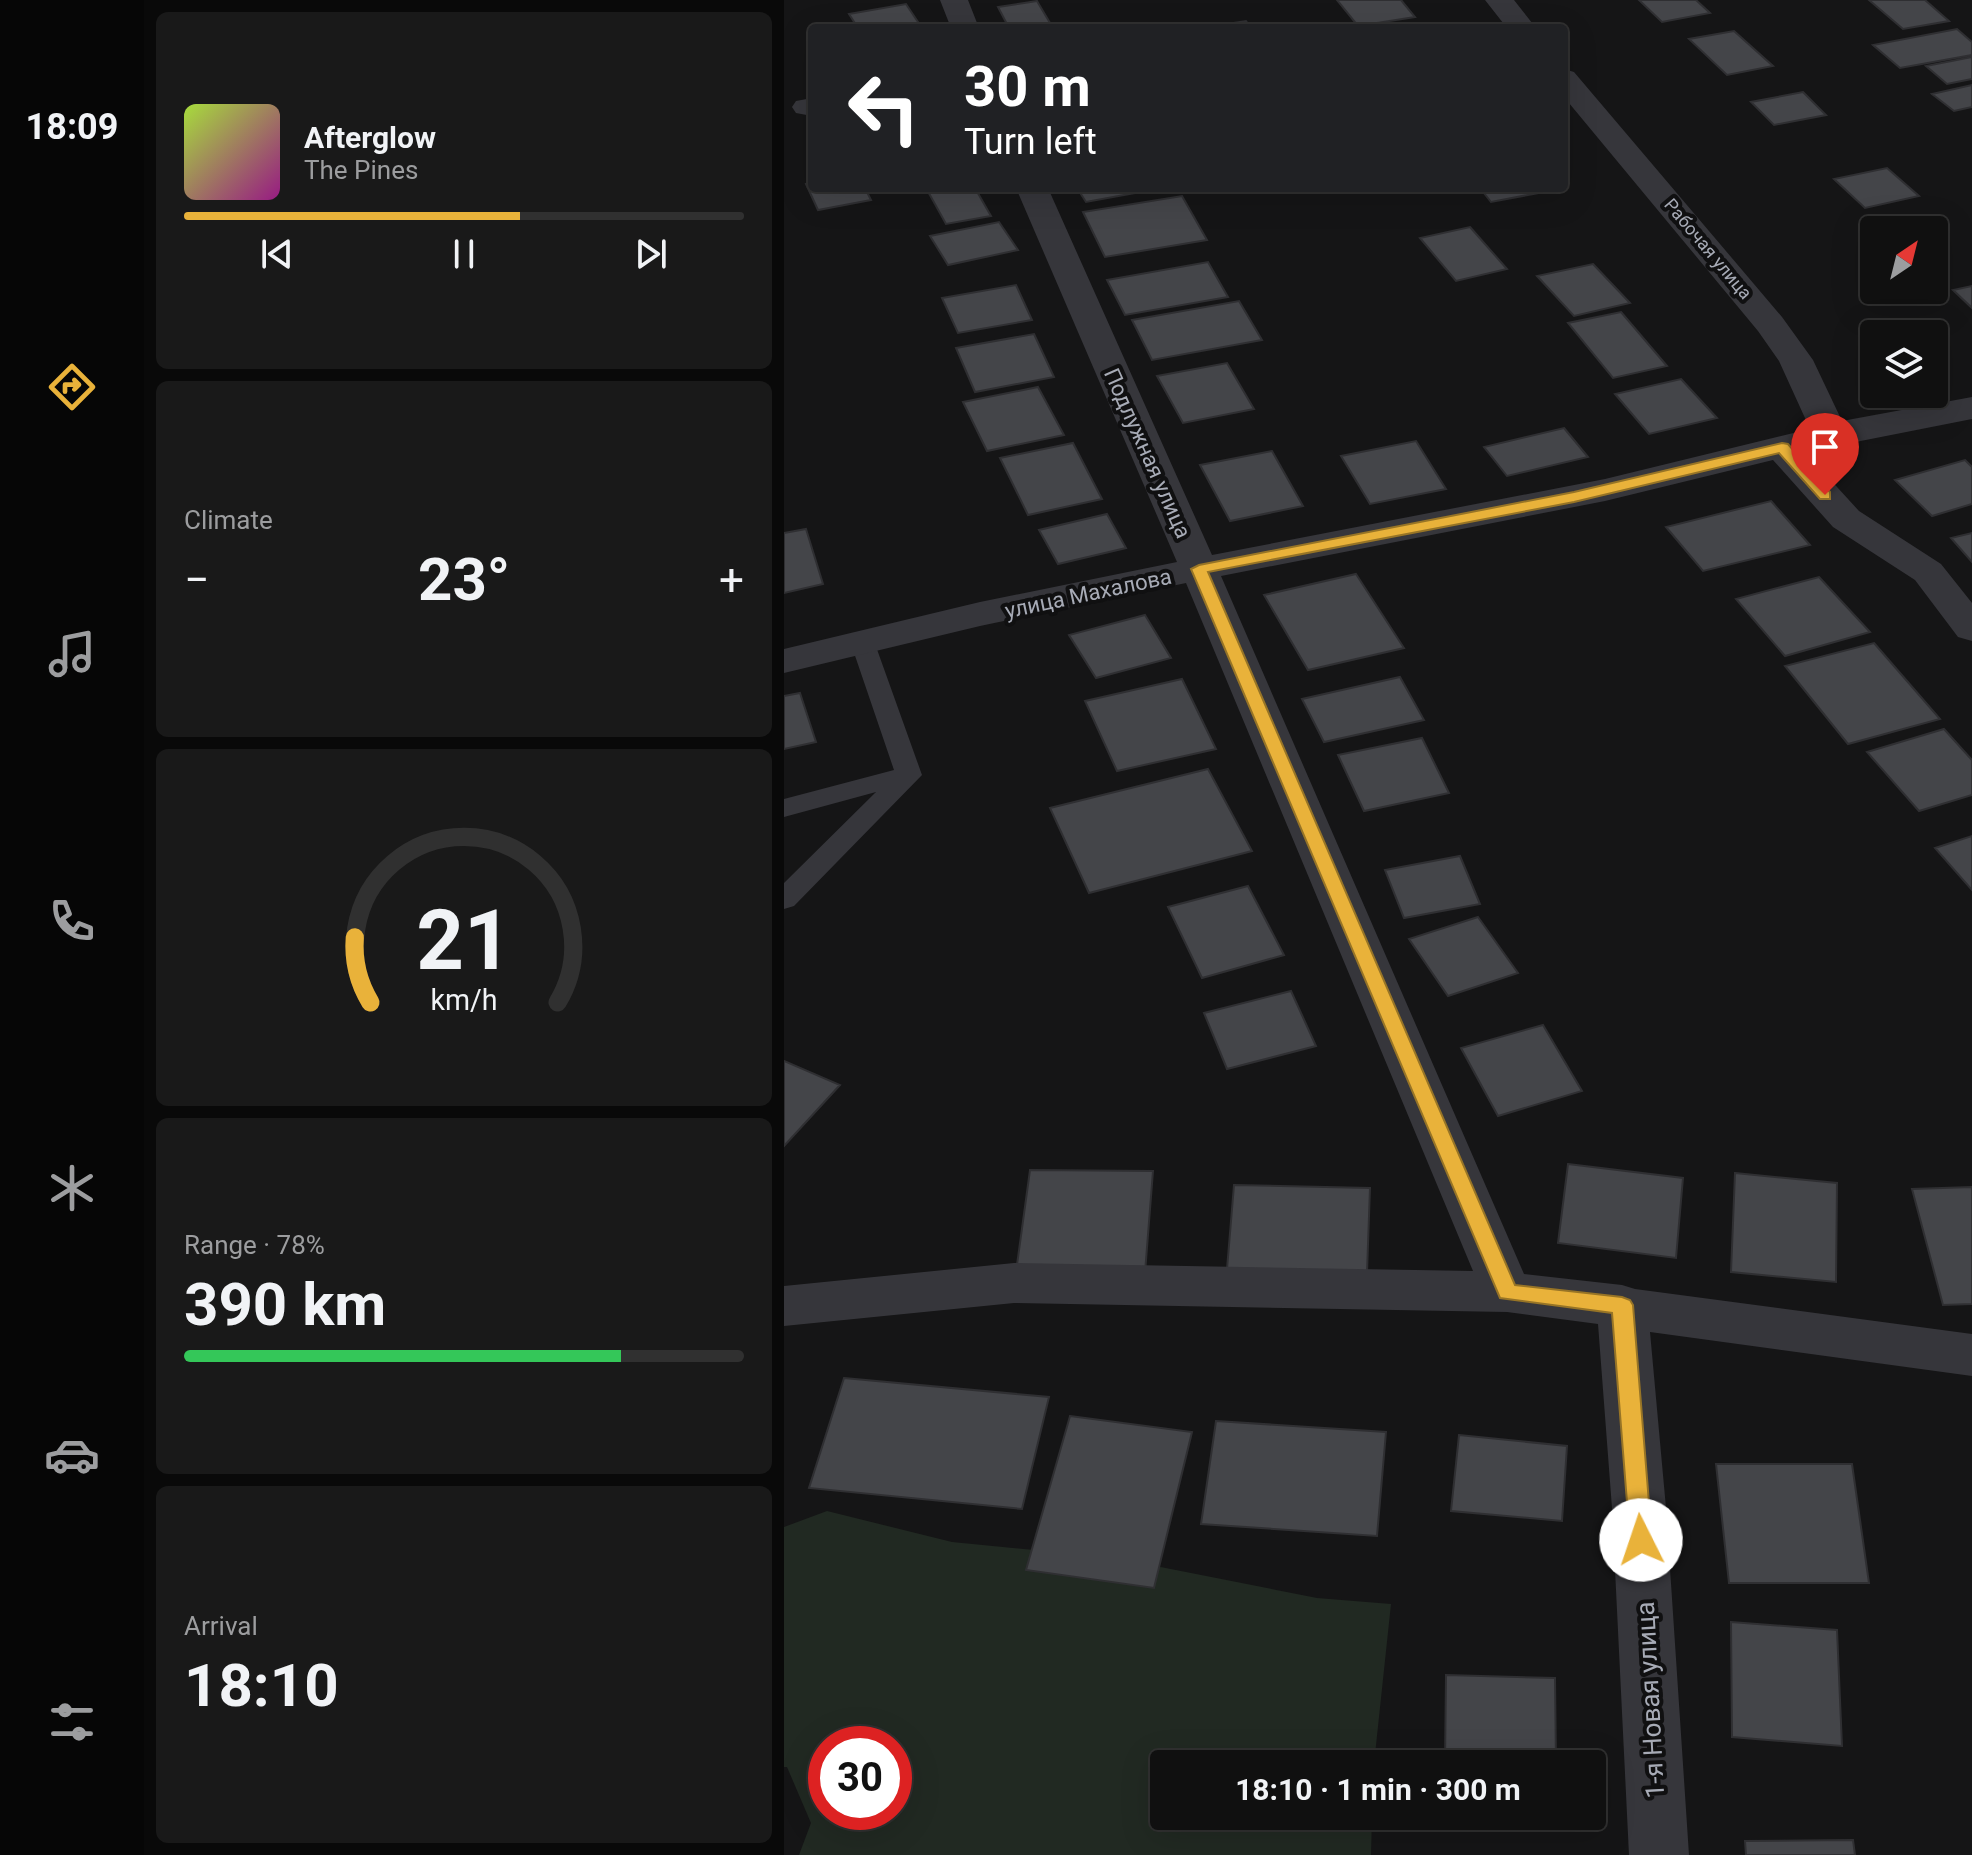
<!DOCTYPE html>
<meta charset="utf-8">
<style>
body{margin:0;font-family:Roboto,sans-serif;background:#191919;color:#f1f3f6;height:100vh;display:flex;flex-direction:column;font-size:30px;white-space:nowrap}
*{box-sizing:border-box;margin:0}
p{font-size:26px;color:#9c9d9f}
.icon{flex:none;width:44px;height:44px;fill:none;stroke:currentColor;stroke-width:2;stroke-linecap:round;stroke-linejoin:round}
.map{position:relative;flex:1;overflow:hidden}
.drawer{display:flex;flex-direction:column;gap:12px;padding:12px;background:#090909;width:640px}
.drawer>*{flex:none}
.banner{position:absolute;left:24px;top:24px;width:760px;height:168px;border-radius:8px;box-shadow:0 8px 32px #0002,0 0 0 2px #303030;background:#202124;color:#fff;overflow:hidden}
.needle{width:52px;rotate:35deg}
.controls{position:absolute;left:1076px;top:216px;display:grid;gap:16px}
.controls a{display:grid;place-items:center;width:88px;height:88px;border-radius:8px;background:#101010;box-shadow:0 8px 32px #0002,0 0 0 2px #303030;font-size:40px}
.speed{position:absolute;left:24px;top:1726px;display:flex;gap:16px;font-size:40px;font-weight:700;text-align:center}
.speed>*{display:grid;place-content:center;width:104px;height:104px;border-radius:50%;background:#101010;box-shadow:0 8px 32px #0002,0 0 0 2px #303030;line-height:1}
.speed .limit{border:12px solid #d22;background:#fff;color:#111}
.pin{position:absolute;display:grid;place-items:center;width:68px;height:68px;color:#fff;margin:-82px -34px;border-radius:50% 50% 50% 0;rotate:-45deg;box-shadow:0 0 8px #0007}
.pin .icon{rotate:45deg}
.me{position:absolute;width:88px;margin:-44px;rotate:356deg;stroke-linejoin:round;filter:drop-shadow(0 0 6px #0008)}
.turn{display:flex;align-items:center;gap:28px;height:168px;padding:0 24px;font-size:36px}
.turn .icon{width:104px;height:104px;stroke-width:2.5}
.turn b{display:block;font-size:56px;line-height:68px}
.big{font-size:60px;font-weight:700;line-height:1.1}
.drawer .card{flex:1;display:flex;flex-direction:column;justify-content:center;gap:12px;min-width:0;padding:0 28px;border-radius:12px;background:#191919}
.drawer .dial{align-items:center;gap:0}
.dial svg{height:208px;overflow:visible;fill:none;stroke:#303030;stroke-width:7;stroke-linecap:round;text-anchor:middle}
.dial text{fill:#f1f3f6;stroke:none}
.song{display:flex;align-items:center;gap:24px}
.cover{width:96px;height:96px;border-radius:12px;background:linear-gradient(135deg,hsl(80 70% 55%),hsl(310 70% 35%))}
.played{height:8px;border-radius:4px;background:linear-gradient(90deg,#e9b23a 60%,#303030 60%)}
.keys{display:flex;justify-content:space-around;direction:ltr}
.heat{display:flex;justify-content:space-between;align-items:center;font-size:44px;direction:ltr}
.charge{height:12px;border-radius:6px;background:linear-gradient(90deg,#34c759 78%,#303030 0)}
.trip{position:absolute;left:366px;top:1750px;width:456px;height:80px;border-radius:8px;background:#101010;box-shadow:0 8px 32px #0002,0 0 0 2px #303030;font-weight:700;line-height:80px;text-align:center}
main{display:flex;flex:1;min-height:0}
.dock{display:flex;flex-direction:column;width:144px;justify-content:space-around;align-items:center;background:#060606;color:#9c9d9f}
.dock .icon{width:56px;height:56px}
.dock .selected{color:#e9b23a}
.dock b{font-size:36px;color:#f1f3f6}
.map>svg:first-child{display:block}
.green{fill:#212922;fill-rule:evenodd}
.building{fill:#444549;stroke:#2f2f32;stroke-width:2}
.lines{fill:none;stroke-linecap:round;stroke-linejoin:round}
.lane{fill:#36363b;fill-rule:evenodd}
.street{fill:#36363b;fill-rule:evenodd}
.route{fill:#e9b23a;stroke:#977426;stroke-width:2}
.labels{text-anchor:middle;stroke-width:8;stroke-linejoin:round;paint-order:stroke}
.far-street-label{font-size:18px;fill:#a7abb6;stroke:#101011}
.street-label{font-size:22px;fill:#a7abb6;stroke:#101011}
.near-street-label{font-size:26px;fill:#a7abb6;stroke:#101011}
</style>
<main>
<nav class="dock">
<b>18:09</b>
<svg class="icon selected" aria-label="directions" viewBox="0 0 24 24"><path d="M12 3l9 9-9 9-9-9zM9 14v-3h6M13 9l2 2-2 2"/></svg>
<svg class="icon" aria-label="music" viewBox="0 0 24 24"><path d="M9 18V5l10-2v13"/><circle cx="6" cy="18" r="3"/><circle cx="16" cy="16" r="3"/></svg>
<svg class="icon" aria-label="phone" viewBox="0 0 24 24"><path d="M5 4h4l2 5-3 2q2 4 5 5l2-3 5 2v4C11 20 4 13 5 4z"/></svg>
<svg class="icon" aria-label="climate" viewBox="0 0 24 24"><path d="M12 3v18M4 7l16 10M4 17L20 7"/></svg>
<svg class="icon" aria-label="car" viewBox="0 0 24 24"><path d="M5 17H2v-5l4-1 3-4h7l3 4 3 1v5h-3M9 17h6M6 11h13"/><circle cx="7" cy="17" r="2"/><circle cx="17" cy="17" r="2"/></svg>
<svg class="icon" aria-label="filters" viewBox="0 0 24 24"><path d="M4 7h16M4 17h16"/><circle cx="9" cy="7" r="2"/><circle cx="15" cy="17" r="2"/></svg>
</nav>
<section class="drawer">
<div class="card">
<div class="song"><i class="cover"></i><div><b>Afterglow</b><p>The Pines</p></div></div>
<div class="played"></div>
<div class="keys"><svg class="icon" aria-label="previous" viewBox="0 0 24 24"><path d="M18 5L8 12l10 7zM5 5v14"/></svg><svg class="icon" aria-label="pause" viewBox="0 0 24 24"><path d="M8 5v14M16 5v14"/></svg><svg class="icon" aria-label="next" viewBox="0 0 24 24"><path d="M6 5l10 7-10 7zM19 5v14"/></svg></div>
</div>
<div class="card"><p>Climate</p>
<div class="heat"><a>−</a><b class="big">23°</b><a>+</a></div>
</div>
<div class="card dial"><svg viewBox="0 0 100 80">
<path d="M14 69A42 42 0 1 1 86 69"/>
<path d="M14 69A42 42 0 0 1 8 44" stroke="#e9b23a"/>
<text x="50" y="56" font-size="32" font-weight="700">21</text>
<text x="50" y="72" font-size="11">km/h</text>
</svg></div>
<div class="card"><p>Range · 78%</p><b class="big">390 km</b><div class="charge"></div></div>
<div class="card"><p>Arrival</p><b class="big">18:10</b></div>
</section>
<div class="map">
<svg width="1188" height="1855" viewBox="0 0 1188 1855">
<rect width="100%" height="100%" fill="#151516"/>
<!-- green -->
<path class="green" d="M43 1511 168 1542 331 1558 533 1598 607 1604 590 1764H380V1816H588L587 1855H15L27 1823 3 1767H0V1527ZM42 1744H110V1812H42Z"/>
<!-- building -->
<path class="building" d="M553 0H617L631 17 574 26Z
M855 0H912L926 13 878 22Z
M1085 0H1141L1165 21 1119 29Z
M253 1 269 28H225L214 7Z
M122 4 138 28H74L65 14Z
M462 21 467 28H417Z
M1173 29 1188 42V55L1116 68 1089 45Z
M950 31 989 66 943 75 905 39Z
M1188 57V79L1163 84 1142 66Z
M1188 85V107L1170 111 1148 94Z
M1019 92 1042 115 990 125 967 102Z
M1103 168 1135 196 1081 208 1050 179Z
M28 183V188H81L87 200 34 210 22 184Z
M142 188H191L207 216 162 224Z
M293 188H360L362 191 302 202Z
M696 188H762L765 191 707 202Z
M398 196 423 240 321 257 299 212Z
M215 222 234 250 164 265 146 236Z
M686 227 723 269 672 281 636 238Z
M424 262 444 297 341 315 323 280Z
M809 264 846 303 790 316 753 276Z
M232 285 248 320 174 333 158 298Z
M1188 286V308L1169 290Z
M455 301 478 340 368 360 348 320Z
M837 312 883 366 829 378 784 323Z
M250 334 270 377 191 392 172 348Z
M443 363 470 409 399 423 373 376Z
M897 379 933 418 865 434 831 394Z
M254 387 280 435 203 451 179 402Z
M780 428 804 457 723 476 700 447Z
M632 441 662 489 586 504 557 456Z
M289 443 318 499 244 515 216 458Z
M488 451 519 506 446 521 416 465Z
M1181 460 1188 467V504L1148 516 1111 480Z
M987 501 1026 545 919 571 882 527Z
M323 514 342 548 274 564 255 530Z
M22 529 39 584 0 593V533Z
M1188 533V562L1167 538Z
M572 574 620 648 524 670 480 595Z
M1035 577 1086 632 1001 656 952 599Z
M361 615 387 658 312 678 285 635Z
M1090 643 1156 719 1064 744 1001 666Z
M616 677 640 720 540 742 518 699Z
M398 679 432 749 333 771 301 701Z
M16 693 32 742 0 749V696Z
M1160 729 1188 760V795L1135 811 1083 752Z
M638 738 665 793 580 811 554 755Z
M424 769 468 851 305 893 266 808Z
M1188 836V890L1151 848Z
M676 856 696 904 620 918 601 870Z
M464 886 500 955 418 978 384 907Z
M694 917 734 973 664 996 625 939Z
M507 991 532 1046 443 1069 420 1013Z
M759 1025 798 1091 714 1116 677 1048Z
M0 1061 56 1085 0 1146Z
M784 1164 899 1178 892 1258 774 1243Z
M246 1170 369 1171 361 1273 232 1272Z
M951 1173 1053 1183 1052 1282 947 1272Z
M450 1185 586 1188 583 1273 443 1269Z
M1188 1187V1304L1159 1305 1128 1189Z
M60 1378 265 1397 238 1509 25 1488Z
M286 1416 408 1432 370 1588 242 1570Z
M432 1421 602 1432 593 1536 417 1524Z
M675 1435 783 1446 778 1521 667 1511Z
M932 1464H1068L1085 1583H945Z
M947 1622 1053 1630 1058 1746 948 1737Z
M662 1675 771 1678 772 1764H661Z
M1069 1840 1071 1855H962L961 1841Z"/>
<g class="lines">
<!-- lane -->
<path class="lane" d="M78 633 87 636 90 641 138 775 10 906 0 909V883L92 792 0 817V799L110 770 66 641 69 636Z"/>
<!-- street -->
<path class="street" d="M156 0H184L195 28H167Z
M701 0H730L752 28H723Z
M780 69 790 72 998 317 1029 360 1058 421 1188 397V419L1021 452 1075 511 1157 564 1188 603V641L1174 637 1131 580 1049 527 989 460 821 501 437 576 740 1274 838 1285 851 1289 1188 1334V1376L866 1332 882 1508 905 1855H845L828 1508 814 1324 723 1312 230 1303 0 1326V1286L230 1263 689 1271 402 583 196 626 0 673V649L196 602 393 562 232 188H264L428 555 821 479 1026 429 995 361 974 331 780 97Z
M28 98V116L12 113 8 107 12 101Z"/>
</g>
<!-- route -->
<path class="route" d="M998 443 1004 444 1046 492V499H1036L995 453 790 502 424 572 731 1285 838 1297 846 1300 849 1305 868 1540 865 1547 857 1550 849 1547 846 1540 828 1313 716 1298 407 569 415 565 790 492Z"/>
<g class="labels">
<!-- far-street labels -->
<g class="far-street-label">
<text transform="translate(924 249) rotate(50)" y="6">Рабочая улица</text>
</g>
<!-- street labels -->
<g class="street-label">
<text transform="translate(364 453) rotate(66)" y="8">Подлужная улица</text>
<text transform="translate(304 593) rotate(-12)" y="8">улица Махалова</text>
</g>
<!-- near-street labels -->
<g class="near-street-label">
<text transform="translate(866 1700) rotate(-93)" y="9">1-я Новая улица</text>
</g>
</g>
</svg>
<div class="controls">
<a><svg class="needle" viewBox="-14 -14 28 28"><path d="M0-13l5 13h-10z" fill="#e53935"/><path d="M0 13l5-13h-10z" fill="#9c9d9f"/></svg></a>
<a><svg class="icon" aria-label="layers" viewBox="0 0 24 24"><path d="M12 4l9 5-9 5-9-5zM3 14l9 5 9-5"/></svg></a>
</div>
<div class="speed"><div class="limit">30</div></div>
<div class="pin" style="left:1041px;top:495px;background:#d93025"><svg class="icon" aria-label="arrive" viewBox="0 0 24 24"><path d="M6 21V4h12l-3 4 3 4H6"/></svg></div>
<svg class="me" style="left:857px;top:1540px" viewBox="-20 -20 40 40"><circle r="19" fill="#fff"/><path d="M0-13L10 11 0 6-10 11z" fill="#e9b23a"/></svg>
<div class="trip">18:10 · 1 min · 300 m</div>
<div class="banner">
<div class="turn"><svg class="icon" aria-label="left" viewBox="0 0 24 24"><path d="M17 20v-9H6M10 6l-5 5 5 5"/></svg><div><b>30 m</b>Turn left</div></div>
</div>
</div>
</main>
